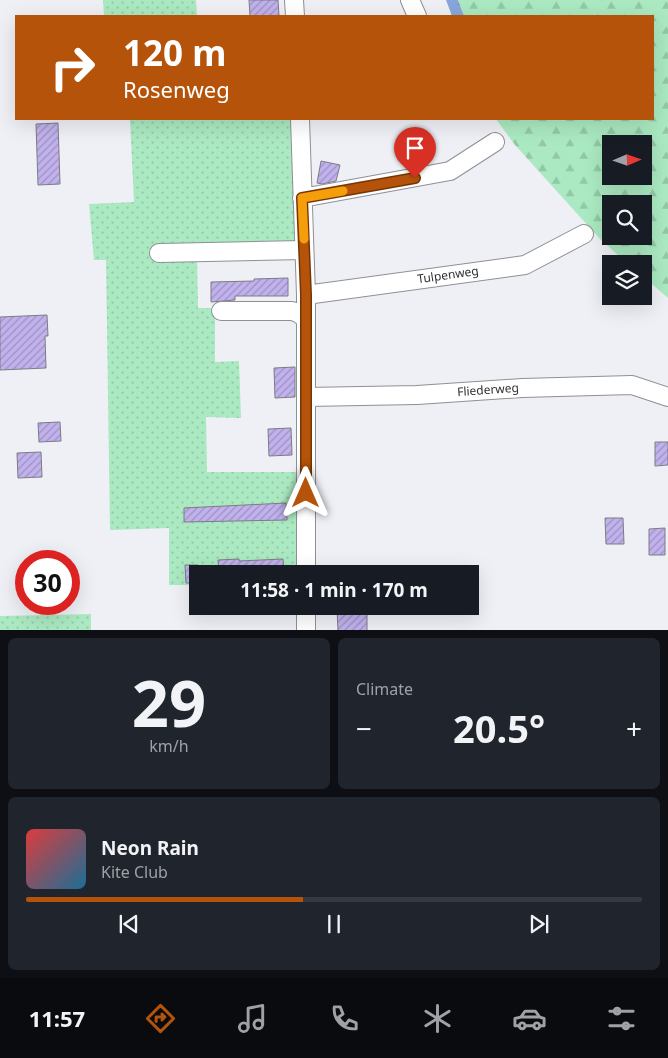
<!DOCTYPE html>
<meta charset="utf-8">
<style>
body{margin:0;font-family:"Noto Sans",sans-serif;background:#20242c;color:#f1f3f6;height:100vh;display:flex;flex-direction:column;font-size:19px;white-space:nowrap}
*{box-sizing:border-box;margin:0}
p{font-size:16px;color:#9ea1a6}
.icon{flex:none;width:28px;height:28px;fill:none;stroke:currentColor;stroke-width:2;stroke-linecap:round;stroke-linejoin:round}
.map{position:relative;height:630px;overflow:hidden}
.panel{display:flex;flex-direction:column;gap:8px;padding:8px;background:#0d0f14;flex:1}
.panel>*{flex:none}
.top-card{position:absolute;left:15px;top:15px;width:639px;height:105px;border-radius:0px;box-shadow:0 5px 20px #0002;background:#b45309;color:#fff;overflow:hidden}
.needle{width:32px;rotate:88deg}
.controls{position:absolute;left:602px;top:135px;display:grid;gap:10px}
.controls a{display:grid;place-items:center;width:50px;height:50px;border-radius:0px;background:#171b24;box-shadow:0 5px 20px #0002;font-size:25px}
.speed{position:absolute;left:15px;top:550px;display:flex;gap:10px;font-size:25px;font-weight:700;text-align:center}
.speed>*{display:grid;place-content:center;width:65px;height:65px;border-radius:50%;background:#171b24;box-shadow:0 5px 20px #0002;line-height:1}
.speed .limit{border:8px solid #d22;background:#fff;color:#111}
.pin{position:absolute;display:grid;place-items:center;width:42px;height:42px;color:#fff;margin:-51px -21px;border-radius:50% 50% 50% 0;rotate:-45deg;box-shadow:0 0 5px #0007}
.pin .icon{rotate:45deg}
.me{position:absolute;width:55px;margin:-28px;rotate:0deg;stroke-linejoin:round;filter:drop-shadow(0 0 4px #0008)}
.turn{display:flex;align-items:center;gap:18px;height:105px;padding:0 25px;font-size:22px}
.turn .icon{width:65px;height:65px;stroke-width:2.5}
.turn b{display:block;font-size:35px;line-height:42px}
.big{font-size:38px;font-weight:700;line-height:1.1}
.panel .tile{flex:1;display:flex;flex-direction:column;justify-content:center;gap:8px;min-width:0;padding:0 18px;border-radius:8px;background:#20242c}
.panel .dial{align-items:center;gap:0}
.dial b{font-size:65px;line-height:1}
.song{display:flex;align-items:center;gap:15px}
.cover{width:60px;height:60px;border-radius:8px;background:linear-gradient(135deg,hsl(0 70% 55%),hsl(200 70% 35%))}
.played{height:5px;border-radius:2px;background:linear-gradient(90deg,#b45309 45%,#363941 45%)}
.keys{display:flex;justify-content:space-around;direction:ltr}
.heat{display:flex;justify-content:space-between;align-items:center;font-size:28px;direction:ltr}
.panel .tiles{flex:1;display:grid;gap:8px;grid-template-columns:1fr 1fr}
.tile:last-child{grid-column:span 2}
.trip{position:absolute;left:189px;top:565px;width:290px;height:50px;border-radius:0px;background:#171b24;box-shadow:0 5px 20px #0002;font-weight:700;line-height:50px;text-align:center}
.tab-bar{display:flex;height:80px;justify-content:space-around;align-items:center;background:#090b0e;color:#9ea1a6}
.tab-bar .icon{width:35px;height:35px}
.tab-bar .current{color:#b45309}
.tab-bar b{font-size:22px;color:#f1f3f6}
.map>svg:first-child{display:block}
.grass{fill:url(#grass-dots)}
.forest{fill:url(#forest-firs);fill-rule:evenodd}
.water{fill:url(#water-ripples)}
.building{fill:url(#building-hatch);stroke:#7d7c81}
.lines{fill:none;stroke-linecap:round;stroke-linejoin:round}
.minor-casing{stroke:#8f9095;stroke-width:20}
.minor{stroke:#fff;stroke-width:18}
.route-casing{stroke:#753606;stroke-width:12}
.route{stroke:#b45309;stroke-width:9}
.slow{stroke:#f59e0b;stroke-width:9}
.labels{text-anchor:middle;stroke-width:5;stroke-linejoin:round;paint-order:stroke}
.street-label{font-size:12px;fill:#2e2f31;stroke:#fff}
</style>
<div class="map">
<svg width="668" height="631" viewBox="0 0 668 631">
<defs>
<pattern id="grass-dots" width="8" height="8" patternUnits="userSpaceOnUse" patternTransform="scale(1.25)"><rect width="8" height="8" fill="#aae9c1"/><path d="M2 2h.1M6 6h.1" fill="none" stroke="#93c8a6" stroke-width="1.8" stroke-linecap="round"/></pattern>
<pattern id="forest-firs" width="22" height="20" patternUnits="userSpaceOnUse" patternTransform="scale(1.25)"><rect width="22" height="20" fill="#aae9c1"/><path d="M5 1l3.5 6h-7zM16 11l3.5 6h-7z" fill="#93c8a6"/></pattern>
<pattern id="water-ripples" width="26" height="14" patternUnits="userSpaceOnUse" patternTransform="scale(1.25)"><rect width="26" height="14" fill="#87a7db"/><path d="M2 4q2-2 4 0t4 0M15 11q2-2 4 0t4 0" fill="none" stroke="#6f88b2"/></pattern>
<pattern id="building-hatch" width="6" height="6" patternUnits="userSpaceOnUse" patternTransform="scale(1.25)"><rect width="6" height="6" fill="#c1b2ed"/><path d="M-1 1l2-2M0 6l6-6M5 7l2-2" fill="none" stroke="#9d91c1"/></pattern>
</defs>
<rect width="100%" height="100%" fill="#eff0f6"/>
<!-- grass -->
<path class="grass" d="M103 0H196L197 16H104Z
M130 119H295L299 250 197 254 198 308H215V362L239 361 241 418 206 417 207 472H303L304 574H198L197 585H169V528L110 530 106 260H94L89 204 134 202Z
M91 614V630H0V616Z"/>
<!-- forest -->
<path class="forest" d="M458 0H668V298L644 277V264H628L600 239 515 145 496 119H652V16H464ZM611 144H644V176H611ZM611 204H644V236H611Z"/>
<!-- water -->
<path class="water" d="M446 0H458L464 16H452Z"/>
<!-- building -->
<path class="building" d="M249 0H278L279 16H250Z
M58 123 60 184 38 185 36 124Z
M321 161 340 165 336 181 322 184 317 183Z
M288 278V296H235V300L211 302V282L254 281V279Z
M47 315 48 336H45L46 368 0 370V317Z
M295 367V397L275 398 274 368Z
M60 422 61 441 39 442 38 423Z
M291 428 292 455 269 456 268 429Z
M655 442H668V465L655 466Z
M41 452 42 477 18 478 17 453Z
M286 503 287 520 184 522V508Z
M605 518H623L624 544H606Z
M665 528V555H649V529Z
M239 559V561L283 559 284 574H219L218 560Z
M185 565H198V583H186Z
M337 608H367V631H338Z"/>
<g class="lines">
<!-- minor casing -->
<g class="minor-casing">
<path id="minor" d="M294 0 295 16
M410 0 417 16
M300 119 306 295V574
M302 198 450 171 495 142
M159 253 304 250
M306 295 525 265 584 234
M221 311H292L298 313 306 319
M306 397 417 395 522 388 632 385 668 397
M306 631V606"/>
</g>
<!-- minor -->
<use href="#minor" class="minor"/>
</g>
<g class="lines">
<!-- route casing -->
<g class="route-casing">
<path id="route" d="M306 493V295L302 198 415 178"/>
</g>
<!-- route -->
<use href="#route" class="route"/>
<!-- slow -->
<path class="slow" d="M304 239 302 198 343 191"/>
</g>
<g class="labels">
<!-- street labels -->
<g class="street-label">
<text transform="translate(448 275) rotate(-8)" y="4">Tulpenweg</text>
<text transform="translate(488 390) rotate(-4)" y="4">Fliederweg</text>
</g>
</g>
</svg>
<div class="controls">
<a><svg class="needle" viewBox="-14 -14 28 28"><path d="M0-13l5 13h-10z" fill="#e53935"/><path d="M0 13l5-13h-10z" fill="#9ea1a6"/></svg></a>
<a><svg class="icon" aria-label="search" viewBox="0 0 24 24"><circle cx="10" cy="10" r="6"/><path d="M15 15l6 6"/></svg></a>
<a><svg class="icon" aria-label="layers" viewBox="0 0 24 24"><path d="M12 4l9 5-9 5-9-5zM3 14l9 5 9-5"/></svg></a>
</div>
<div class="speed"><div class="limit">30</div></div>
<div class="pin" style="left:415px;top:178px;background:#d93025"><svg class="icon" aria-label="arrive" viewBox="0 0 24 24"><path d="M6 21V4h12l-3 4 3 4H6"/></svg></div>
<svg class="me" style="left:306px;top:493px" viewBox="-20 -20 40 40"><path d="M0-17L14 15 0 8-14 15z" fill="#b45309" stroke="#fff" stroke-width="4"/></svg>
<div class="trip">11:58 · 1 min · 170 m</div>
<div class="top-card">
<div class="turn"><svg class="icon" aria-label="right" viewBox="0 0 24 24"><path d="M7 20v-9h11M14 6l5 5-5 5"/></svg><div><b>120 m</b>Rosenweg</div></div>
</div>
</div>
<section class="panel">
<div class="tiles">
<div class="tile dial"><b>29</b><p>km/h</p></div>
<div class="tile"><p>Climate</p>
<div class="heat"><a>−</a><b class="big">20.5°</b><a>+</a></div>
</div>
<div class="tile">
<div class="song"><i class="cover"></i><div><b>Neon Rain</b><p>Kite Club</p></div></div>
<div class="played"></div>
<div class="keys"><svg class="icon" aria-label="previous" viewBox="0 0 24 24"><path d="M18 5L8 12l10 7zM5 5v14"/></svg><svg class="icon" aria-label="pause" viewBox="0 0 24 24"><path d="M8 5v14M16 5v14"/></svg><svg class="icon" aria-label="next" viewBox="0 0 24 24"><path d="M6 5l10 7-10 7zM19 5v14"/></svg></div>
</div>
</div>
</section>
<nav class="tab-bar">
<b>11:57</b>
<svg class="icon current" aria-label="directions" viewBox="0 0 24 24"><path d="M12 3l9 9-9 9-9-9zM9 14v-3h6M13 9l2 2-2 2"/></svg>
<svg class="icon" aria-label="music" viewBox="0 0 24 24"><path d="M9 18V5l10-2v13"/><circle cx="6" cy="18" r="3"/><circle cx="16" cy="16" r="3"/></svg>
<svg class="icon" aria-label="phone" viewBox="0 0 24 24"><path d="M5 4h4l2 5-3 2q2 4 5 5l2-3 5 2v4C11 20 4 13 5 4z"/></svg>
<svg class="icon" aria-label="climate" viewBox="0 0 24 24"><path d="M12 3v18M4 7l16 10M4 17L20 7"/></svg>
<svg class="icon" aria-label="car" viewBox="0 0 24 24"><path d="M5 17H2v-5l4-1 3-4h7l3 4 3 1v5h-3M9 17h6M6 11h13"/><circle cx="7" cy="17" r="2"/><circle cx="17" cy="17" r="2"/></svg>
<svg class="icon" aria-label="filters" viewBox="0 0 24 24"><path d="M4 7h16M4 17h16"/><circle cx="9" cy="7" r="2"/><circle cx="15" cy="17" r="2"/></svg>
</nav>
